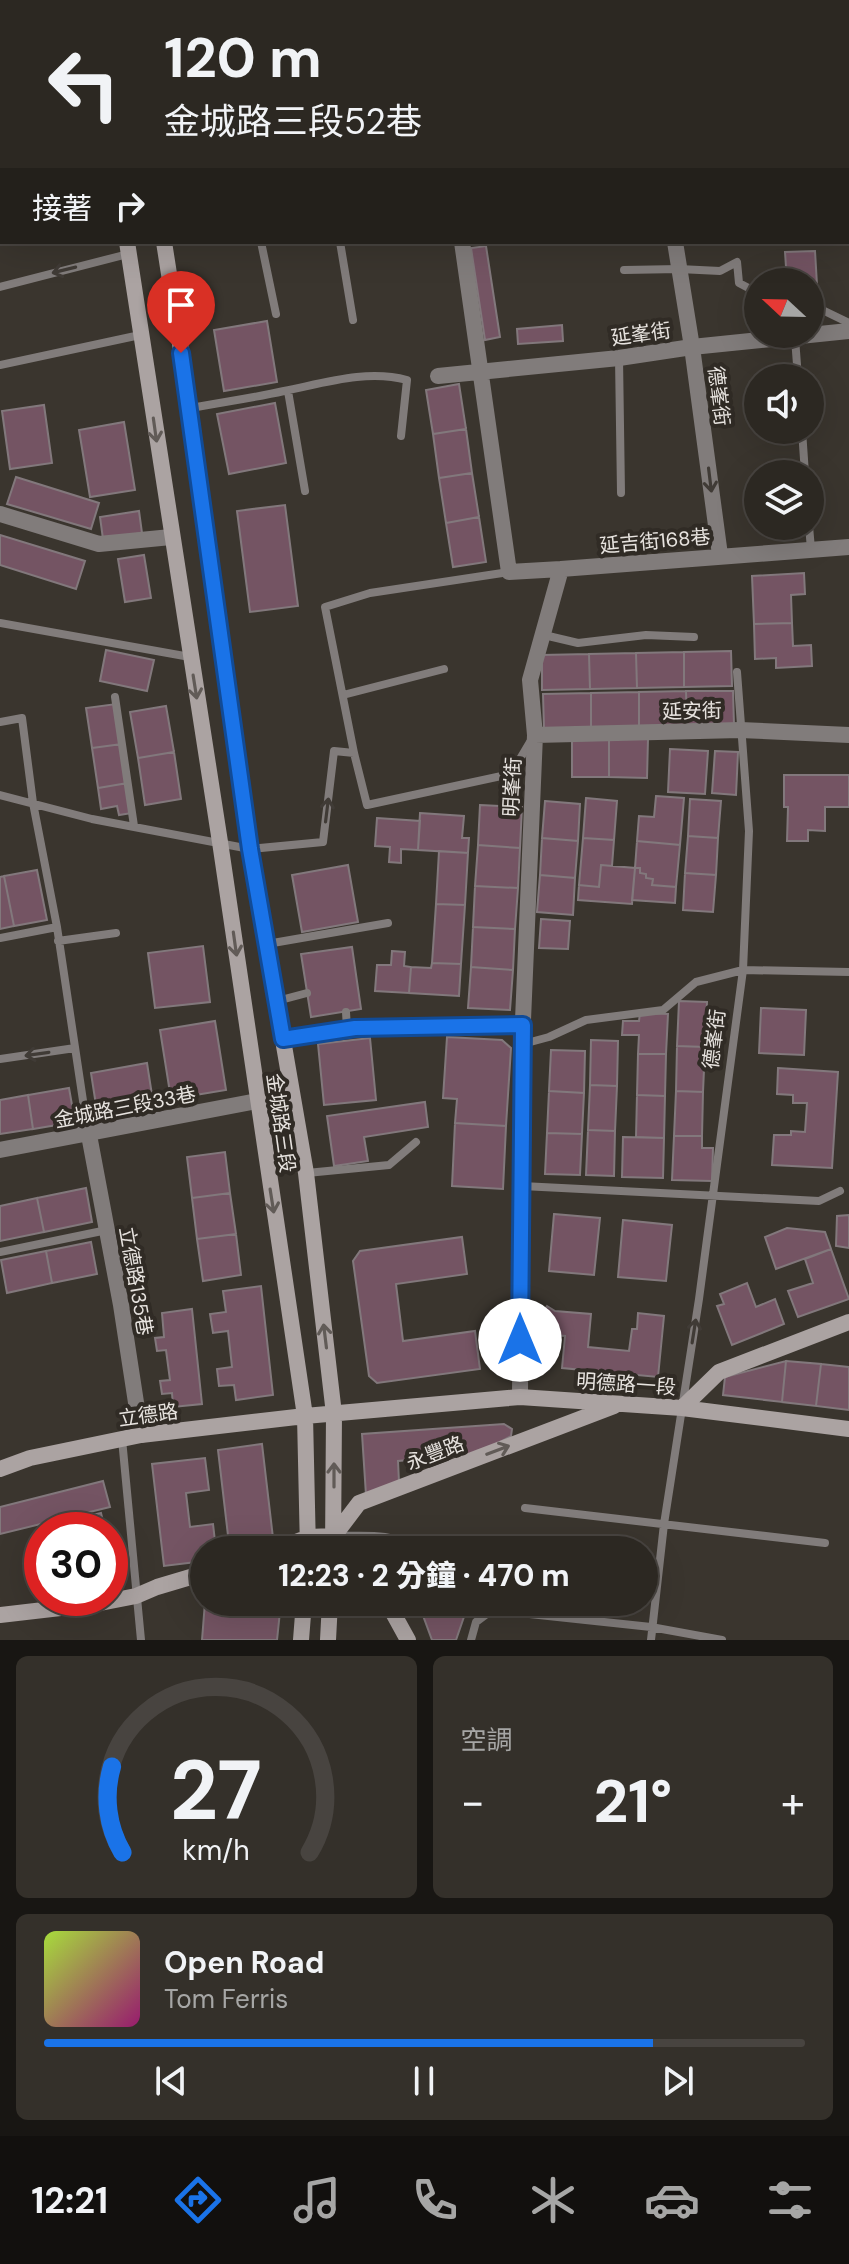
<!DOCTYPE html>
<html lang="zh-TW">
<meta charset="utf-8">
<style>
body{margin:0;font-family:"DM Sans","Noto Sans TC",sans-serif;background:#34302a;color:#f1f3f6;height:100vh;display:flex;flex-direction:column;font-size:30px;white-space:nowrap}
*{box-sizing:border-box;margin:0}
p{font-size:26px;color:#a6a6a5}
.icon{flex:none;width:44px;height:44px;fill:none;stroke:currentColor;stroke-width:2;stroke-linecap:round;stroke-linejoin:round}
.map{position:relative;height:1640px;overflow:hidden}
.panel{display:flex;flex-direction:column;gap:16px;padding:16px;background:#181613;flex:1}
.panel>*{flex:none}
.banner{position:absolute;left:0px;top:0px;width:850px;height:244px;box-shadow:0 8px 32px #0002,0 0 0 2px #484440;background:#2c2822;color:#f1f3f6;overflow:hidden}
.needle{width:52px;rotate:292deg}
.controls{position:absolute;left:744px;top:268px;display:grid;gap:16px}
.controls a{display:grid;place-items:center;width:80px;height:80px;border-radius:50%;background:#2c2822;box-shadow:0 8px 32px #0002,0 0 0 2px #484440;font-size:40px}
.speed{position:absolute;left:24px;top:1512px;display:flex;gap:16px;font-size:40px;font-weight:700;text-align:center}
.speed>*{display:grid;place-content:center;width:104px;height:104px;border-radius:50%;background:#2c2822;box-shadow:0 8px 32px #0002,0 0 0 2px #484440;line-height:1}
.speed .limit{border:12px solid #d22;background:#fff;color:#111}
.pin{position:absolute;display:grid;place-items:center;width:68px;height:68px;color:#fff;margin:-82px -34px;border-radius:50% 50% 50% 0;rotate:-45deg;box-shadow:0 0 8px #0007}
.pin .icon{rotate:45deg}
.me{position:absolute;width:88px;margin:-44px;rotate:0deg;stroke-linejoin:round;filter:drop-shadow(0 0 6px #0008)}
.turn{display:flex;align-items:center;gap:28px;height:168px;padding:0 32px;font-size:36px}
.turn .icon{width:104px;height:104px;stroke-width:2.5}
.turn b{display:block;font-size:56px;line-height:68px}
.then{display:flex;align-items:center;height:76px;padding:0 32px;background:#0003;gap:16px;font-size:30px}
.big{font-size:60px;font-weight:800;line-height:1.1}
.panel .tile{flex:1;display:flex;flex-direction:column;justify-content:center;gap:12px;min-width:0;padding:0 28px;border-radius:12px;background:#34302a}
.panel .dial{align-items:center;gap:0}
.dial svg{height:208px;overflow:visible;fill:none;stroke:#484440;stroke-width:7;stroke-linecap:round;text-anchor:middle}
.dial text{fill:#f1f3f6;stroke:none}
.song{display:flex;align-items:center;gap:24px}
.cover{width:96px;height:96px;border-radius:12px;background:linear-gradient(135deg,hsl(80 70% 55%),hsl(320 70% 35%))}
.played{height:8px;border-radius:4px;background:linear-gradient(90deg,#1a73e8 80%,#484440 80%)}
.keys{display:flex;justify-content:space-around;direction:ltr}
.heat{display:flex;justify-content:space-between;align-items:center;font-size:44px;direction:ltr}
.panel .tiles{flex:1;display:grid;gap:16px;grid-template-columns:1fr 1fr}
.tile:last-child{grid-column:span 2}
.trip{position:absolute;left:190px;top:1536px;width:468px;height:80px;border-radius:40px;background:#2c2822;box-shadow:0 8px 32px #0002,0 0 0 2px #484440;font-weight:800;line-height:80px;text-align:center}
.menu{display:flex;height:128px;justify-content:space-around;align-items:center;background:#12100e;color:#a6a6a5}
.menu .icon{width:56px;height:56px}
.menu .selected{color:#1a73e8}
.menu b{font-size:36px;color:#f1f3f6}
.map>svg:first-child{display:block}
.building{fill:#745463;stroke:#82787c;stroke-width:2}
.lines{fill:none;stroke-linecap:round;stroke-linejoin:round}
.lane{stroke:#817c7b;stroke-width:8}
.street{stroke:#817c7b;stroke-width:16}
.secondary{stroke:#aba3a2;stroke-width:16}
.oneway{stroke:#403b36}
.oneway2{stroke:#615b57}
.route-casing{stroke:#114b97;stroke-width:20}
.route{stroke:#1a73e8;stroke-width:14}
.labels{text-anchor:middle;stroke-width:8;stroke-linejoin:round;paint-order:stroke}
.street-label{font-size:20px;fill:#e7e3df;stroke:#302b25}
</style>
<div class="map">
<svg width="849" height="1640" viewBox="0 0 849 1640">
<rect width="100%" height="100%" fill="#3a352e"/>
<!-- building -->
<path class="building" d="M486 246 500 337 485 340 471 248Z
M815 251 817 285 810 286V282H787L785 252Z
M267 321 277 382 224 391 214 330Z
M562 325 563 341 518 344 517 329Z
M459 384 466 429 433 434 426 390Z
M275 403 286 463 229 474 217 414Z
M44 405 52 463 10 469 2 411Z
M124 422 135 490 90 497 79 430Z
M466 429 472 473 439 478 433 434Z
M472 473 479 517 446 523 439 478Z
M16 477 99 503 91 529 7 504Z
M285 505 298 606 250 612 237 511Z
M139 511 142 533 103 539 100 517Z
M479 517 486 562 453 567 446 523Z
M0 535 85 561 76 589 0 565Z
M144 555 151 598 125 602 118 559Z
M804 573 805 594 791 595 792 623 754 624 752 576Z
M792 623 793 646 811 645 812 666 776 668V658L755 659 754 624Z
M106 650 154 660 147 691 100 681Z
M731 651 732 686 684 687V652Z
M684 652V687L637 688 636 653Z
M636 653 637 688 590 689 589 654Z
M589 654 590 689 542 690V655Z
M686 691 687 726 639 727V692Z
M686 691H733L734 725 687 726Z
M639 692V727L591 729V693Z
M591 693V729H544L543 694Z
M116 704 122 744 92 748 86 708Z
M166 706 174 752 138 758 130 712Z
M572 738H609V777H572Z
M609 738 648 739 647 778 609 777Z
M122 744 128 783 98 788 92 748Z
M670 749 708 751 705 794 668 792Z
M715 751 738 752 736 795 712 793Z
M174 752 181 799 145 805 138 758Z
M784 775H849V807H825V831L808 830V841H787L788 807H784Z
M128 783 132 813 119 815 117 806 101 809 98 788Z
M656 796 684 798 680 845 637 841 639 816 654 817Z
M586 798 617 801 614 840 583 838Z
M690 799 721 801 718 838 688 836Z
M545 801 580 804 578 841 542 838Z
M480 805 522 807 520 848 478 845Z
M420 813 464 816 462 838H469L468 853 418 850Z
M377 818 420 821 418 850 401 849V863L389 862 390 847 375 846Z
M688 836 718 838 716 875 685 873Z
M542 838 578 841 575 878 540 875Z
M583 838 614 840 612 866 601 865 599 887 579 885Z
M637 841 680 845 676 887 652 885 653 879 646 878V874L640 873V868H635Z
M478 845 520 848 518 888 475 886Z
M439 851 468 853 465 905 436 904Z
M348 865 358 922 302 932 292 875Z
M601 865 635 868 632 904 578 900 579 885 599 887Z
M635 868H640V873L646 874V878L653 879 652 885 676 887 675 903 632 900Z
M37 870 47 920 14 926 4 876Z
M685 873 716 875 713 912 683 910Z
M540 875 575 878 573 915 537 912Z
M4 876 14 926 0 929V877Z
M475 886 518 888 515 929 473 927Z
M436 904 465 905 461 964 432 963Z
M541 919 570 921 568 949 539 948Z
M473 927 515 929 513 970 471 967Z
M203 946 210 1002 155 1008 148 953Z
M352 947 361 1009 311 1017 301 954Z
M392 951 405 952 404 966 411 967 409 993 375 991 377 965H391Z
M432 963 461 964 459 996 409 993 411 967 431 968Z
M471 967 513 970 510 1010 468 1008Z
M679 1001 707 1002 705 1047 677 1046Z
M761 1008 806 1010 804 1055 759 1053Z
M640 1013 668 1014 666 1054H638L639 1035H622L623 1021H639Z
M215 1021 226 1090 171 1099 160 1030Z
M447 1037 502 1040 511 1048 506 1126 455 1123 457 1099 443 1098Z
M370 1038 376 1100 324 1105 318 1044Z
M591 1040 618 1041 617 1086 590 1085Z
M677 1046 705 1047 703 1092 676 1091Z
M551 1050 585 1051 584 1093 549 1091Z
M638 1054H666L665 1096 637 1095Z
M147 1063 154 1108 98 1118 91 1073Z
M778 1068 838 1072 832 1168 772 1165 774 1135H791V1131L805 1132 807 1103H793V1095L777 1094Z
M590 1085 617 1086 615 1131 588 1130Z
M69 1088 75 1122 33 1129 28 1095Z
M549 1091 584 1093 582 1134 547 1133Z
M676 1091 703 1092 702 1136H674Z
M28 1095 33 1129 0 1134V1100Z
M637 1095 665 1096 664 1138 636 1137Z
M425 1102 428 1127 364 1137 368 1161 334 1166 327 1116Z
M455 1123 506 1126 503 1189 452 1186Z
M588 1130 615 1131 614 1176 586 1175Z
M547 1133 582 1134 580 1175 545 1174Z
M674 1136H702V1148H713L712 1181 672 1180Z
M623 1137 664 1138 663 1178 622 1177Z
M225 1152 230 1193 192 1198 187 1157Z
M86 1188 92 1222 44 1232 37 1198Z
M230 1193 236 1234 197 1239 192 1198Z
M37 1198 44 1232 0 1241V1206Z
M554 1214 600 1218 594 1275 549 1271Z
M849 1215V1248L836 1246 837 1216Z
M623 1220 672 1225 666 1281 618 1277Z
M787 1228 825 1232 831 1249 776 1269 765 1237Z
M236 1234 241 1275 203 1281 197 1239Z
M462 1237 467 1274 396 1284 403 1341 475 1331 480 1369 377 1383 369 1376 353 1261 360 1251Z
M91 1242 97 1274 52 1283 46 1251Z
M831 1249 849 1299 798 1317 788 1291 813 1283 805 1259Z
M46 1251 52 1283 7 1293 1 1260Z
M747 1283 756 1307 775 1299 784 1324 732 1345 717 1306 724 1304 720 1294Z
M261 1286 273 1395 236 1400 234 1385 219 1386 217 1369 232 1367 228 1331 213 1333 210 1314 226 1312 223 1291Z
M547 1306 555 1311 591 1314 588 1347 629 1351 632 1329H637L638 1313 664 1316 658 1377 562 1368 565 1336 543 1334 545 1316 543 1312Z
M192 1309 202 1404 173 1407 172 1393 162 1394 160 1381 170 1380 166 1350 157 1351 155 1338 164 1337 162 1313Z
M786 1361 821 1364 816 1406 782 1402Z
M786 1361 782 1402 723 1395 725 1377Z
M821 1364 849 1367V1410L816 1406Z
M504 1424 512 1429 511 1436 478 1454 398 1461 399 1482 366 1495 362 1434Z
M262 1444 273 1538 229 1544 218 1450Z
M205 1458 209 1490 186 1493 190 1527 213 1524 216 1550H204V1561L164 1566 152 1464Z
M103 1481 110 1507 0 1534V1507Z
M101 1513 105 1530H78L76 1519Z
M205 1602H281L277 1640H202Z
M418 1602H459L466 1611 456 1640H432Z"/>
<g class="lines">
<!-- lane -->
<path class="lane" d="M0 39H2
M0 199H2
M261 242 276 314
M340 242 353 320
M624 270 679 269 720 271 737 262 739 283 758 293
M0 287 128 254
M810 304 849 323
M795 338 798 378
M619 358 621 493
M0 365 140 335
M288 391 305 491
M191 408C222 402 253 398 284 391 324 383 367 369 407 380L401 436
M802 430 805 474
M809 526 811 549
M509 572 370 593 325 607 354 753 367 805 511 774 530 742
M0 623 190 657
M544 635 578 643 646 635 694 637
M343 695 444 669
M115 697 134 826
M0 722 22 718 33 803 57 927 88 1134
M0 795 92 819 250 849 323 842 334 751 354 753
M0 938 57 927
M58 941 116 933
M267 944 388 923
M277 1001 307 993
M346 1012 347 1029
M283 1039 355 1028 522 1025
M523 1044 549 1037 586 1020 663 1010 696 982 743 970 849 972
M0 1059 75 1048
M307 1173 389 1165 416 1142
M522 1186 819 1201 840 1191
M0 1252 107 1230
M122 1439 141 1640
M525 1508 825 1543
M335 1536C364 1536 394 1532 418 1550
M471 1640 476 1622 492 1610 651 1627 722 1640
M651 1640 664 1524 699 1299 743 970 749 831 737 672"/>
<!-- street -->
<path class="street" d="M0 93 2 92
M848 123H849
M462 242 509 572 561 569 530 680 535 735 522 1044 520 1397
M675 242 692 347 720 555
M438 376 619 358 692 347 849 331
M0 514 99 544 171 537
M561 569 849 547
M535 735 740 730 849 735
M89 1135 121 1305 141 1435
M0 1150 257 1101"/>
<!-- secondary -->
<path class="secondary" d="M89 0V2
M128 0 129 2
M127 242 220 842 305 1416 308 1550
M164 242 190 408 250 849 306 1173 334 1414 333 1550
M682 1408 719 1372 849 1322
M0 1469 30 1458 141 1435 305 1416 520 1397 682 1408 849 1429
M334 1536 359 1503 614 1406
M275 1550 309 1537 334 1536
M387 1602 408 1640
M0 1615 95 1604 136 1596 157 1587 204 1573
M301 1640 304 1602
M328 1640 330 1602"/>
</g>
<!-- one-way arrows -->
<defs><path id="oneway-shaft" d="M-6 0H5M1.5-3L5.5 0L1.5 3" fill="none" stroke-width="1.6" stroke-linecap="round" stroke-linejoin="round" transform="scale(2)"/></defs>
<g class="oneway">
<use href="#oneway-shaft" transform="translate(64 270) rotate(166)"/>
<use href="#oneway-shaft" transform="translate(710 480) rotate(83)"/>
<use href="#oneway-shaft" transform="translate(327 810) rotate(-83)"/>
<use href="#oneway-shaft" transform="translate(37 1054) rotate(172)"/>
<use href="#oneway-shaft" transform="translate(694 1331) rotate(-81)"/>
</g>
<g class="oneway2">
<use href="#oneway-shaft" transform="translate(155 430) rotate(82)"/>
<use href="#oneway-shaft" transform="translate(195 687) rotate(81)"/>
<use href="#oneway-shaft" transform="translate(235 944) rotate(82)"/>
<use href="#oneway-shaft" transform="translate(272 1201) rotate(81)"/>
<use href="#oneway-shaft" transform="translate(325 1336) rotate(-97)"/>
<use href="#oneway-shaft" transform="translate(498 1450) rotate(-21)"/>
<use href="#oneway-shaft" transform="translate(334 1475) rotate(-90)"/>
</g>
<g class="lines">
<!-- route casing -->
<g class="route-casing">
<path id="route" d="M181 353 250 849 283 1039 355 1028 523 1025 520 1340"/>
</g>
<!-- route -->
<use href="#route" class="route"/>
</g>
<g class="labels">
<!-- street labels -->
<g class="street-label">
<text transform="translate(641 334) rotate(-8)" y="7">延峯街</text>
<text transform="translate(719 396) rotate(83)" y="7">德峯街</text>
<text transform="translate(655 541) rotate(-5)" y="7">延吉街168巷</text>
<text transform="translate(692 711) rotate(-1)" y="7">延安街</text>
<text transform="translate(512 787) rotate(-87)" y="7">明峯街</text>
<text transform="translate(714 1039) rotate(-83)" y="7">德峯街</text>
<text transform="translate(125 1107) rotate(-11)" y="7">金城路三段33巷</text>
<text transform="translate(281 1123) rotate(82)" y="7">金城路三段</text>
<text transform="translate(136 1281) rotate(80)" y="7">立德路135巷</text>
<text transform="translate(626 1384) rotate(4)" y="7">明德路一段</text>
<text transform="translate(148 1415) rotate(-8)" y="7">立德路</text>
<text transform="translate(435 1453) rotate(-21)" y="7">永豐路</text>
</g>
</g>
</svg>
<div class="controls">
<a><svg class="needle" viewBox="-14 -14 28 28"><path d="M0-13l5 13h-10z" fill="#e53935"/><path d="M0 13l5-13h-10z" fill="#a6a6a5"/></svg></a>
<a><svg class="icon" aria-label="sound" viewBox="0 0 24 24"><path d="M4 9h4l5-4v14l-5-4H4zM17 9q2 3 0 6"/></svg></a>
<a><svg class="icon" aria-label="layers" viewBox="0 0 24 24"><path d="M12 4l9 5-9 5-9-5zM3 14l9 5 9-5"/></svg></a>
</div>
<div class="speed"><div class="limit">30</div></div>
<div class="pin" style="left:181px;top:353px;background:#d93025"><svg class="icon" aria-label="arrive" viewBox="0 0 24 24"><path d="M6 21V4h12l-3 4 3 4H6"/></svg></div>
<svg class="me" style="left:520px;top:1340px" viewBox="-20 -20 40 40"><circle r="19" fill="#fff"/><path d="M0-13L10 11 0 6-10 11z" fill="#1a73e8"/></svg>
<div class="trip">12:23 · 2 分鐘 · 470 m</div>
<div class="banner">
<div class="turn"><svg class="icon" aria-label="left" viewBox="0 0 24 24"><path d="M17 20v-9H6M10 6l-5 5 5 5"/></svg><div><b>120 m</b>金城路三段52巷</div></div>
<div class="then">接著<svg class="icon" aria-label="right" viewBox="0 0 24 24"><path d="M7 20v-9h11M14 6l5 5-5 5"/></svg></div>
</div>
</div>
<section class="panel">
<div class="tiles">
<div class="tile dial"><svg viewBox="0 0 100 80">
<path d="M14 69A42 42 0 1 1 86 69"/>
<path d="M14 69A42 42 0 0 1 10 36" stroke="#1a73e8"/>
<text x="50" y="56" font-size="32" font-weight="700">27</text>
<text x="50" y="72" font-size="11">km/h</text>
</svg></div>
<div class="tile"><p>空調</p>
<div class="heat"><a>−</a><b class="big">21°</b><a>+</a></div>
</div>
<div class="tile">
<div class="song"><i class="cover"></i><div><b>Open Road</b><p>Tom Ferris</p></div></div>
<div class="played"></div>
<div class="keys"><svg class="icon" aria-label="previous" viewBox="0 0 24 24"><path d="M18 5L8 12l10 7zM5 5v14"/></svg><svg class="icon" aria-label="pause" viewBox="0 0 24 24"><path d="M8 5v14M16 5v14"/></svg><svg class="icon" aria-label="next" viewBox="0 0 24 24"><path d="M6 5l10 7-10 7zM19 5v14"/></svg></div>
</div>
</div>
</section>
<nav class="menu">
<b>12:21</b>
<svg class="icon selected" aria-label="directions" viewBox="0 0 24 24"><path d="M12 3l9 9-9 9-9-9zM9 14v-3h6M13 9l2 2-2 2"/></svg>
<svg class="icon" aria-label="music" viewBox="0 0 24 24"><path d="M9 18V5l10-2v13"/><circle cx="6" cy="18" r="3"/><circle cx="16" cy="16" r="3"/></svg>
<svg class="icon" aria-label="phone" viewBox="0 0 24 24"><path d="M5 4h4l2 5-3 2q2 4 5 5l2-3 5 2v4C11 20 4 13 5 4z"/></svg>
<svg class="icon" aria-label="climate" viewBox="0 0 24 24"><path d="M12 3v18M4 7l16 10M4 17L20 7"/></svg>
<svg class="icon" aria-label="car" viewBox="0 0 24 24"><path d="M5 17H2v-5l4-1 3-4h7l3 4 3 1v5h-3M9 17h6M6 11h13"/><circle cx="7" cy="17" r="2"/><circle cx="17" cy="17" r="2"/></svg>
<svg class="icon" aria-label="filters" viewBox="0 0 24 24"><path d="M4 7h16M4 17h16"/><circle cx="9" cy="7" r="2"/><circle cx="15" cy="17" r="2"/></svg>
</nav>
